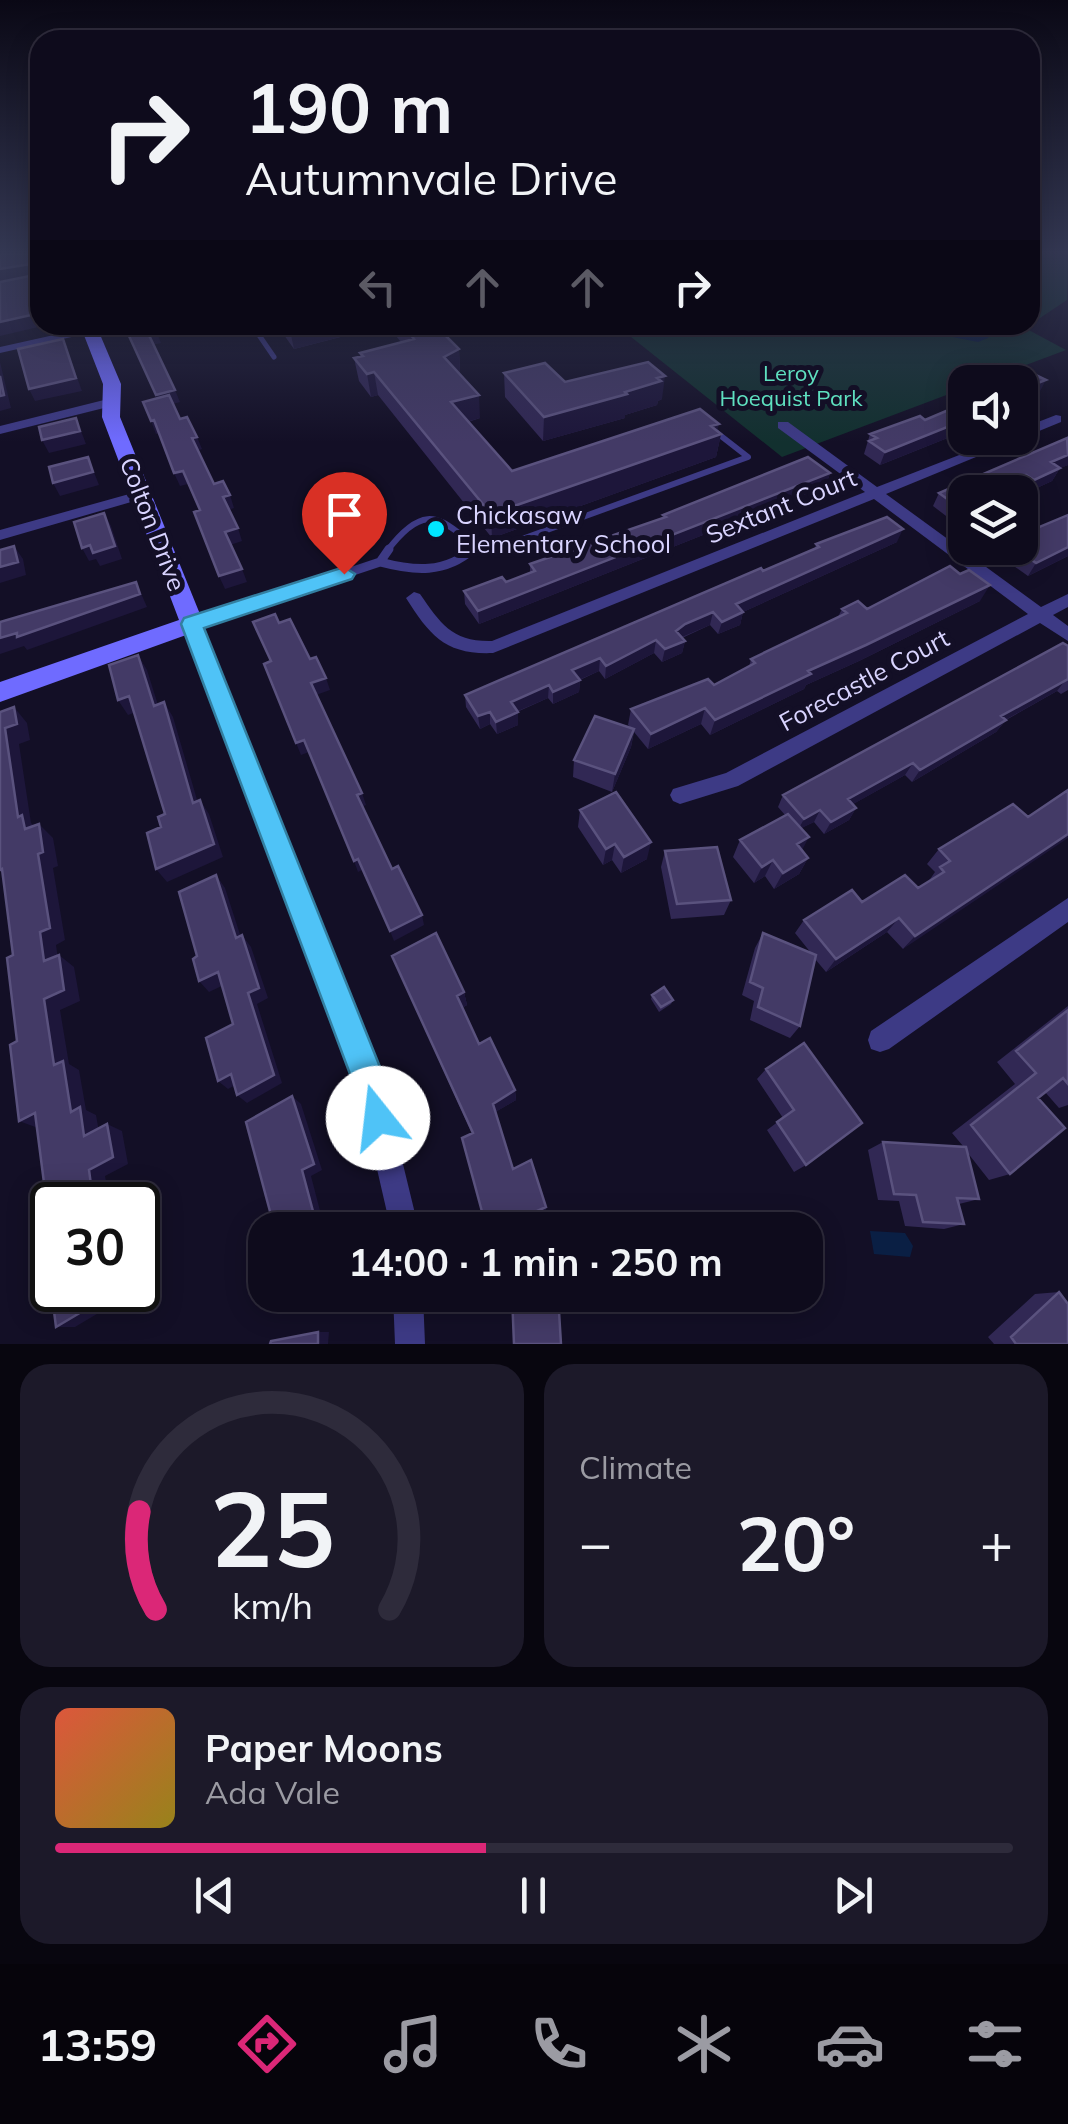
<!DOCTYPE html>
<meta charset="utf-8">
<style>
body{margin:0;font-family:Mulish,sans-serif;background:#1c1929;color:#f1f3f6;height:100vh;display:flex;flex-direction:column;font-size:38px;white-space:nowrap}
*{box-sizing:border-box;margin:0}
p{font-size:32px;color:#9b9ba3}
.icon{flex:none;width:55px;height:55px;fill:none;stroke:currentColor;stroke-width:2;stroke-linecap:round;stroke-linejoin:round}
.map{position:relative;height:1344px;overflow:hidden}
.drawer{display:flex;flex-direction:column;gap:20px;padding:20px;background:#08060f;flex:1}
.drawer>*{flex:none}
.banner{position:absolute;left:30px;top:30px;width:1010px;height:305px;border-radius:30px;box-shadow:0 5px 25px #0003,0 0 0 2px #2e2b3b;background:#0e0b1c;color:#f1f3f6;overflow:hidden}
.fabs{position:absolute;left:948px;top:365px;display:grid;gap:20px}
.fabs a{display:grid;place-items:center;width:90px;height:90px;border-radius:20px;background:#0e0b1c;box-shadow:0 5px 25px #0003,0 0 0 2px #2e2b3b;font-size:50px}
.speed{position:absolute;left:30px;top:1182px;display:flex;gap:20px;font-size:50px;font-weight:700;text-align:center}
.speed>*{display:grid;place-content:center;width:130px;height:130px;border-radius:50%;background:#0e0b1c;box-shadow:0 5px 25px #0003,0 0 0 2px #2e2b3b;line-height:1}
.speed .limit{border:5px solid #111;border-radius:15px;background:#fff;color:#111}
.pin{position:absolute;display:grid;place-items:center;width:85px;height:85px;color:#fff;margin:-102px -42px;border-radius:50% 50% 50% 0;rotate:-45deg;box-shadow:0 0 10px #0007}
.pin .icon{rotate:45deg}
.me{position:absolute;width:110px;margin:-55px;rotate:344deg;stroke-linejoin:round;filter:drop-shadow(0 0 8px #0008)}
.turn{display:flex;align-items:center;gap:35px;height:210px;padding:0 50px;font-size:45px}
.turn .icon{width:130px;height:130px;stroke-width:2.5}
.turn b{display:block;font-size:70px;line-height:85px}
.lanes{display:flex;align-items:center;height:95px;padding:0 50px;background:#0003;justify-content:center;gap:50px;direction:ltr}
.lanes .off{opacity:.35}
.big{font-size:75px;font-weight:700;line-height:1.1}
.drawer .widget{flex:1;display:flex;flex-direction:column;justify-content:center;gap:15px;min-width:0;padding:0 35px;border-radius:30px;background:#1c1929}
.drawer .dial{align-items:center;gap:0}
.dial svg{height:260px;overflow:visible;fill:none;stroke:#2e2b3b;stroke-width:7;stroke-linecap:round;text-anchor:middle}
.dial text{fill:#f1f3f6;stroke:none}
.song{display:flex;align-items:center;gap:30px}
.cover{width:120px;height:120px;border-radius:15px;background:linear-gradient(135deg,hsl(10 70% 55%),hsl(50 70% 35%))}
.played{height:10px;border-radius:5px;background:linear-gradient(90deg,#db2777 45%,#2e2b3b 45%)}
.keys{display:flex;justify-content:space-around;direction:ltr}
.heat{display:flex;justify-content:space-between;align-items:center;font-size:55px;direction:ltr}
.drawer .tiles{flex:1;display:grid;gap:20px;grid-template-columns:1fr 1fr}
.widget:last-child{grid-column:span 2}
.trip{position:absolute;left:248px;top:1212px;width:575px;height:100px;border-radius:30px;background:#0e0b1c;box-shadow:0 5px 25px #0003,0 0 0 2px #2e2b3b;font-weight:700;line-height:100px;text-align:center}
.menu{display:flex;height:160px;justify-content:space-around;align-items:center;background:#06040b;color:#9b9ba3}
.menu .icon{width:70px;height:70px}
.menu .selected{color:#db2777}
.menu b{font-size:45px;color:#f1f3f6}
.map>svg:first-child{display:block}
.green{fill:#12302f}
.water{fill:#0a1f44}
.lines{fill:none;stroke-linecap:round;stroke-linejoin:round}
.lane-far2{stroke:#3d3a85;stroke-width:5}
.lane-far1{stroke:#3d3a85;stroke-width:6}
.lane{stroke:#3d3a85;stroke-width:9}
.street{fill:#3d3a85;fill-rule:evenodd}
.secondary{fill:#6f6bff;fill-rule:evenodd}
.wall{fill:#312854}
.shaded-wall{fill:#1d163a}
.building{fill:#433a66;stroke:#5a527e;stroke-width:2.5}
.route{fill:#4fc3f7;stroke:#337fa1;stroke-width:2.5}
.poi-dot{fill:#00e5ff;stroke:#130f26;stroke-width:4}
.labels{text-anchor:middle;stroke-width:10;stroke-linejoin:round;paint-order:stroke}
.far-park-label{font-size:22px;fill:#5fe0c0;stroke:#130f26}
.street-label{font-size:25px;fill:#d9d4ff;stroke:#130f26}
.poi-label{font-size:25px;fill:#d9d4ff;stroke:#130f26;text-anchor:start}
</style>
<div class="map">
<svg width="1068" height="1344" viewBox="0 0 1068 1344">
<rect width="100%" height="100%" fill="#130f26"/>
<!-- green -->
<path class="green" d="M1030 254H1063L1068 262 1067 300 1025 328 1066 350 981 382H965V388L782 457 616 325H1030Z"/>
<!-- water -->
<path class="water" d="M892 325H996L988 338 978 342Z
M870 1231 905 1233 913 1246 910 1257 874 1254Z"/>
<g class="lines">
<!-- lane-far2 -->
<path class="lane-far2" d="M252 325 274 357"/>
<!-- lane-far1 -->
<path class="lane-far1" d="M387 551C442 478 452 554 500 547L748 457 712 429
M470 551 475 547"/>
<!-- lane -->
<path class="lane" d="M380 562C414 571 445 574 473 549
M344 574 380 562 389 549"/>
<!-- street -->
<path class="street" d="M90 327 96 330 94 332 0 353V347Z
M112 398 116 399V405L0 434V426Z
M1056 415 1061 416V422L886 494 1041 607 1068 594V607L1053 615 1068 626V641L1040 623 738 786 680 804 673 801 670 795 673 789 726 773 1028 614 874 499 493 653C446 655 430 636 406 598L414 592 420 594C441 624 452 642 492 641L865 492 778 428V422H788L877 487 1003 438H1020V429Z
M140 491 147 495 145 498 0 540V530Z
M344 569 352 574 350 578 202 627 383 1082 419 1230H391L357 1082 184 624 186 620Z
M1068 898V922L889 1049 880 1052 871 1049 868 1040 871 1031Z
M393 1295H423L425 1344H395Z"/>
<!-- secondary -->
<path class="secondary" d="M80 325H96L121 384 120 417 204 624 200 630 0 702V682L179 620 102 417 103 384Z"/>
</g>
<!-- wall -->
<path class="wall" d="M281 325H442L443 333 459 349 460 372 459 373 480 418 468 422 512 471 717 431 721 434 716 457 492 538 378 395 371 397 359 381 354 358 360 357V353L401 342 387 325 294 349 284 335Z
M504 373 565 382 662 399 658 401 657 405 625 415V418L543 441 505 397Z
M965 403V431L880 465 864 454 870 434 925 420Z
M1068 439V465L1060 468 1052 481 1026 493 1019 488 965 492V512L950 519 933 506 939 493Z
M830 473 826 486 479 624 465 604 464 591 506 582 530 573V564L662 518 663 515Z
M1068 515V556L1028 576 1008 562 1012 555 1006 551 1008 548H1020V535Z
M897 542 743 612 740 625 718 634 710 625 682 638 685 641 682 653 662 662 654 653 605 679 599 671 580 680 579 692 553 704 548 698 517 712 518 725 497 734 490 724 480 729 466 707 465 695 815 549 816 544Z
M980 601 859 661 806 685 804 689 710 735 701 724 648 749 634 732 631 747 612 792 573 777 574 760 631 728 628 725 631 709 714 685 749 667 751 659 838 617 842 609H867Z
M1068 646V690L1061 694 1057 691 1006 720 996 732 912 782 905 775 853 804 856 808 849 820 824 834 814 822 801 828 802 850 808 858 799 874 774 889 765 876 754 883 733 857 740 840 785 815 778 807 783 795Z
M1068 790 903 949 887 932 826 972 815 959 800 1026 790 1038 750 1020 754 1001 742 995 755 948 763 933 811 953 795 933 804 920 862 902 918 888 928 882 935 872 927 864 939 849 1028 817Z
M580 810 647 859 621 873 612 860 603 865 578 827Z
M665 851 731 900 724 915 671 919 661 867Z
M392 956 464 992 467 1005 462 1008 479 1044 515 1090 516 1100 495 1112 513 1169 546 1212 472 1134Z
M652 995 673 1000 671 1004 659 1012 651 999Z
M1068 1006V1105L1059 1108 1045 1092 1038 1098 1010 1174 989 1180 967 1152 979 1199 959 1204 964 1224 944 1229 905 1226 899 1201 878 1200 868 1150 883 1142 963 1146 952 1133 1015 1084 997 1062Z
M804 1043 806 1165 794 1172 767 1130 783 1118 757 1079 766 1069Z
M1059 1292 1068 1344H994L988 1337 1035 1294Z"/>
<!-- shaded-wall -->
<path class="shaded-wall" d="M33 254 40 269V274L0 281V269Z
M40 313V325H47L0 336V322Z
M293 325H386L294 349 289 326Z
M156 331 161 343 152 345 148 333Z
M63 339 82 391 35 401 29 389Z
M459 349 460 372 446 380 444 357Z
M0 362 11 408 0 411Z
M374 372 378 395 371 397 367 374Z
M665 376 662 399 658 401 657 405 625 415V418L543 441 544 417 625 392Z
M1046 380 1039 393 1020 400V390Z
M175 390 180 402 161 407 156 395Z
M479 395 480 418 453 426 451 402Z
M76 418 86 444 49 453 42 440Z
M154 420 160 433 156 434 151 421Z
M965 420V431L880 465 885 452Z
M719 424 716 435 721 434 716 457 492 538 491 514Z
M197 437 202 449 197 451 192 438Z
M1068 455V465L1043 476 1051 462Z
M88 457 99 485 60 496 53 483Z
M1060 468 1052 481 1026 493 1034 480Z
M183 471 188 484 180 486 174 473Z
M830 473 826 486 479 624 478 611Z
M1026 475 1019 488 1008 492H986Z
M230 495 234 508 228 510 223 497Z
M965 502V512L950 519 957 506Z
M104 513 111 526 122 559 100 566 96 559 89 561 82 548Z
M238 528 242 541 230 545 225 532Z
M903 529 897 542 743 612 740 625 718 634 722 622 736 604Z
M14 546 23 559 26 575 0 583V567Z
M1068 547V556L1028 576 1036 563Z
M242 569 247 582 225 589 219 576Z
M136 582 147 607 27 650 24 646 0 654V638Z
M990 585 980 601 859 661 806 685 804 689 710 735 715 720 808 671Z
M713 612 710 625 682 637 676 631 685 624Z
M656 640 654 653 605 679 606 666Z
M685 641 682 653 662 662 665 649Z
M138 655 147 670 163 721 154 706Z
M600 658 599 671 572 683V670Z
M326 678 330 690 316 695 311 683Z
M1067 678 1057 691 991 728 1001 716Z
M580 680 579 692 553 704V692Z
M549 685 548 698 511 714V702Z
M129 696 139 711 128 715 118 700Z
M164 702 173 717 202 817 193 803Z
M14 707 27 723 30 740 19 744 31 823 37 829H25L18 817 5 728Z
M705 708 701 724 648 749 651 734Z
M490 712V724L480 729 478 716Z
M518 712V725L497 734 496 722Z
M1006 720 996 732 912 782 920 770Z
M634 729 631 747 612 792 615 774Z
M304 740 309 752 301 755 296 743Z
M913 763 905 775 841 811 848 799Z
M362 793 366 805 361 807 357 795Z
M200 800 209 814 223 857 167 882 156 869Z
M856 808 849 820 824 834 831 822Z
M820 810 814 822 798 830 804 819Z
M39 824 53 838 58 866 53 868 65 940 56 945 60 973 44 961 40 932Z
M1068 834V838L903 949 915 936Z
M809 837 800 854 797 844Z
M651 842 647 859 621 873 624 857Z
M615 844 612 860 603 865 606 849Z
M808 858 799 874 774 889 783 873Z
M358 859 362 870 358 872 354 861Z
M773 860 765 876 754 883 762 867Z
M216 875 225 888 245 950 236 938Z
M422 915 424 925 394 941 390 931Z
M899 918 887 932 826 972 836 959Z
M242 935 251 947 268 998 257 1004 282 1083 247 1103 237 1095 248 993Z
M59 955 74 967 80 1001 60 1010 69 1064 79 1070 86 1110 96 1115 101 1143 84 1136 71 1112 54 1065 44 999Z
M218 972 228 983 209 992 199 981Z
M464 992 467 1005 460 1009 457 996Z
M231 1074 241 1082 228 1089 218 1081Z
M515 1090 516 1100 494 1113 493 1104Z
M292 1096 301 1104 322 1170 311 1176 325 1230H318L302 1170Z
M35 1113 38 1128 19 1121Z
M107 1124 122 1131 128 1164 105 1176 109 1197 105 1199 106 1205H90L89 1170Z
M546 1207V1212L507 1230H495Z
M103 1290H121L122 1299 75 1327H56Z
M318 1332H329L328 1344H318Z"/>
<!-- building -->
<path class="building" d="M0 254H33L37 263 0 269Z
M38 267 40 272V313L0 322V282L35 275Z
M124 325H153L156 331 148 333 175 390 156 395Z
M403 325H435L459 349 444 357 479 395 451 402 512 471 700 409 719 424 711 426 721 434 491 514 374 372 367 374 354 358 363 356 360 353 414 339Z
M63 339 76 378 29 389 18 349Z
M648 362 665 376 657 378 661 381 625 392 627 394 544 417 504 373 545 363 565 382Z
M1023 369 1046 380 1020 390V382H994L991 381Z
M0 376 4 395 0 396Z
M169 395 180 419 187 417 197 437 192 438 214 484 223 481 230 495 223 497 238 528 225 532 242 569 219 576 194 512 200 510 183 471 174 473 154 420 151 421 143 402Z
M965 403V420L885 452 869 441 877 438 870 434 920 416 925 420Z
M76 418 80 431 42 440 39 427Z
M1067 438 1068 455 1051 462 1060 468 1034 480 1026 475 986 492H965V502L957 506 939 493Z
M88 457 93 472 53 483 49 467Z
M808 457 830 473 478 611 464 591 502 577 506 582 535 571 530 564 666 517 663 515Z
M104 513 115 546 93 553 90 545 82 548 74 522Z
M1068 515V547L1036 563 1016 549 1024 545 1020 542V535Z
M887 517 903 529 736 604 743 612 722 622 713 612 685 624 676 631 685 641 665 649 656 640 606 666 600 658 572 670 580 680 553 692 549 685 511 702 518 712 496 722 490 712 478 716 465 695 761 568 763 571 819 547 816 544Z
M14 546 18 562 0 567V550Z
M950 566 960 574 969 570 990 585 866 645 808 671 811 674 715 720 705 708 651 734 631 709 708 679 714 685 755 663 751 659 847 613 842 609 858 601 867 609Z
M136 582 140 594 17 637V633L0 638V622Z
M275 614 279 623 290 619 310 659 316 657 326 678 311 683 362 793 357 795 392 869 398 866 422 915 390 931 358 859 354 861 304 740 296 743 264 664 271 661 253 622Z
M1063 643 1068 646V679L1001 716 1006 720 920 770 913 763 848 799 856 808 831 822 820 810 804 819 783 795Z
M138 655 154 706 164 702 193 803 200 800 214 844 156 869 147 833 161 827 158 817 165 814 129 696 118 700 109 665Z
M14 707 17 724 5 728 18 817 22 815 25 829 39 824 43 852 38 854 50 928 40 932 44 961 59 955 64 990 44 999 54 1065 63 1061 71 1112 80 1107 84 1136 107 1124 113 1157 89 1170 92 1192 88 1194 90 1205H52V1290H103L105 1298 56 1327 45 1240 51 1237 35 1113 19 1121 10 1045 17 1041 7 958 13 955 2 869 0 870V712Z
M595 716 634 729 615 774 574 760Z
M1068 790V834L915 936 899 918 836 959 804 920 852 890 862 902 905 875 918 888 944 872 940 867 950 861 939 849 1013 804 1028 817Z
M616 792 651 842 624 857 615 844 606 849 580 810Z
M788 814 809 837 797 844 808 858 783 873 773 860 762 867 740 840Z
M717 847 731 900 677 904 665 851Z
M216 875 236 938 242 935 259 988 248 993 274 1075 237 1095 231 1074 218 1081 206 1038 233 1024 218 972 199 981 193 959 197 956 179 892Z
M436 933 464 992 457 996 479 1044 490 1038 515 1090 493 1104 513 1169 531 1160 546 1207 495 1230H487L462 1138 473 1133 392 956Z
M763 933 816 955 800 1026 758 1007 763 988 750 982Z
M664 987 673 1000 661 1007 652 995Z
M1068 1010V1084L1063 1078 1038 1098 1065 1128 1010 1174 971 1125 1036 1073 1016 1051Z
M804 1043 862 1123 806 1165 777 1122 794 1110 766 1069Z
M292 1096 314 1164 302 1170 318 1230H275L246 1122Z
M883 1142 966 1147 979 1199 957 1198 964 1224 923 1222 916 1195 894 1194Z
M1059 1292 1068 1304V1344H1016L1011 1337Z
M512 1295H558L561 1344H514Z
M318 1332V1344H270L271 1341Z"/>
<!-- sky -->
<linearGradient id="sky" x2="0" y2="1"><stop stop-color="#0a0815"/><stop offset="0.57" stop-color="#333752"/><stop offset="1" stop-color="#333752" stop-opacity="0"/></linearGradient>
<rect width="1068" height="442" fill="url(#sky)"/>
<!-- route -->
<path class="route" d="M344 567 355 574 352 579 204 628 386 1082 395 1118 390 1130 378 1135 367 1130 353 1082 181 624 184 618Z"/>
<!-- markers -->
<circle class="poi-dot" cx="436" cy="529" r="10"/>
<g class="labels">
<!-- far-park labels -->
<g class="far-park-label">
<text x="791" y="381">Leroy<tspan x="791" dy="25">Hoequist Park</tspan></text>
</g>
<!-- street labels -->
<g class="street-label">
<text transform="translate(781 506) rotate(-22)" y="9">Sextant Court</text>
<text transform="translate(153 524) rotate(69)" y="9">Colton Drive</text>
<text transform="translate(864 680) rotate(-28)" y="9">Forecastle Court</text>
</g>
<!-- poi labels -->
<g class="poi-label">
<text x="456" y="524">Chickasaw<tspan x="456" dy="29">Elementary School</tspan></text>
</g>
</g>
</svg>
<div class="fabs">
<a><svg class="icon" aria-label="sound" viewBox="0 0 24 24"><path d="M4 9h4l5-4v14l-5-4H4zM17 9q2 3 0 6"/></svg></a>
<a><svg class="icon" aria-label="layers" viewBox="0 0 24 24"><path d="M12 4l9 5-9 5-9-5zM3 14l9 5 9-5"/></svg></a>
</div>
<div class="speed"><div class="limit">30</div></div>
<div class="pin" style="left:344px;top:574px;background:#d93025"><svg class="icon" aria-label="arrive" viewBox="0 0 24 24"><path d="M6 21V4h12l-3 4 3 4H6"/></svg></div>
<svg class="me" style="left:378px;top:1118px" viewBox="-20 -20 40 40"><circle r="19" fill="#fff"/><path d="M0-13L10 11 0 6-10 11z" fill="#4fc3f7"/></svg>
<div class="trip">14:00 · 1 min · 250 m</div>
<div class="banner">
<div class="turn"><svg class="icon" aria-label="right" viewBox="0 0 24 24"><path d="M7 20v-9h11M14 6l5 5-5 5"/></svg><div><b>190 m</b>Autumnvale Drive</div></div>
<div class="lanes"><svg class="icon off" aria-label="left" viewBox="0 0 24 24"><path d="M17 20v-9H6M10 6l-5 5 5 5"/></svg><svg class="icon off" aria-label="ahead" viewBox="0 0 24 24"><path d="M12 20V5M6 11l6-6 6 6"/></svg><svg class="icon off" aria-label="ahead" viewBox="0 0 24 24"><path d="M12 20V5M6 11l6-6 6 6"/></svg><svg class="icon" aria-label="right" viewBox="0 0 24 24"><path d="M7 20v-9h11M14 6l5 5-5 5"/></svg></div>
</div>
</div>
<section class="drawer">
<div class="tiles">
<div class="widget dial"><svg viewBox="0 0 100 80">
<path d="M14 69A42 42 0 1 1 86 69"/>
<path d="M14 69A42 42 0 0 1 9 39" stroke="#db2777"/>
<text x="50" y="56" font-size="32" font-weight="700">25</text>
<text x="50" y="72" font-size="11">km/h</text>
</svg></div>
<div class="widget"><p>Climate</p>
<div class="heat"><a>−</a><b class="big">20°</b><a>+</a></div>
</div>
<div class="widget">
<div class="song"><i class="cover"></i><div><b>Paper Moons</b><p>Ada Vale</p></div></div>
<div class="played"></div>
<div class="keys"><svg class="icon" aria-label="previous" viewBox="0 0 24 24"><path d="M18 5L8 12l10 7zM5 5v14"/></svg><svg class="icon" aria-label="pause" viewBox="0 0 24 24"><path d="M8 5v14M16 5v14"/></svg><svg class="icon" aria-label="next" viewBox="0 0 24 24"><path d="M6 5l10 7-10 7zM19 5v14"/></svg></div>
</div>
</div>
</section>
<nav class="menu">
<b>13:59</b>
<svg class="icon selected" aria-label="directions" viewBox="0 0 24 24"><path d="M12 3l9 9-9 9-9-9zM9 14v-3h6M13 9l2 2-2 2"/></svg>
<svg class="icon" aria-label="music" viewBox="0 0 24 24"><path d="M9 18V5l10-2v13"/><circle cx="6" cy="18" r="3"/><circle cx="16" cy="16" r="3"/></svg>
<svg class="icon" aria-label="phone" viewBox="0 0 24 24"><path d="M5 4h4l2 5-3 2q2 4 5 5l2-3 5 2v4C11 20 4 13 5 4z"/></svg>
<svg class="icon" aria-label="climate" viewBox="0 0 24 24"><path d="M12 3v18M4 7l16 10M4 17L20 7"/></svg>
<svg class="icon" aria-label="car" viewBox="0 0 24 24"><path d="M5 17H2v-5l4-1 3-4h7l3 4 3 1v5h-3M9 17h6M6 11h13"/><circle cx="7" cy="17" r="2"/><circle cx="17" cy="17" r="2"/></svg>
<svg class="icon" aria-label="filters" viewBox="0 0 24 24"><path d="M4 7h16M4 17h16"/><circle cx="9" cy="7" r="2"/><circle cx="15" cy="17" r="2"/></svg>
</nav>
